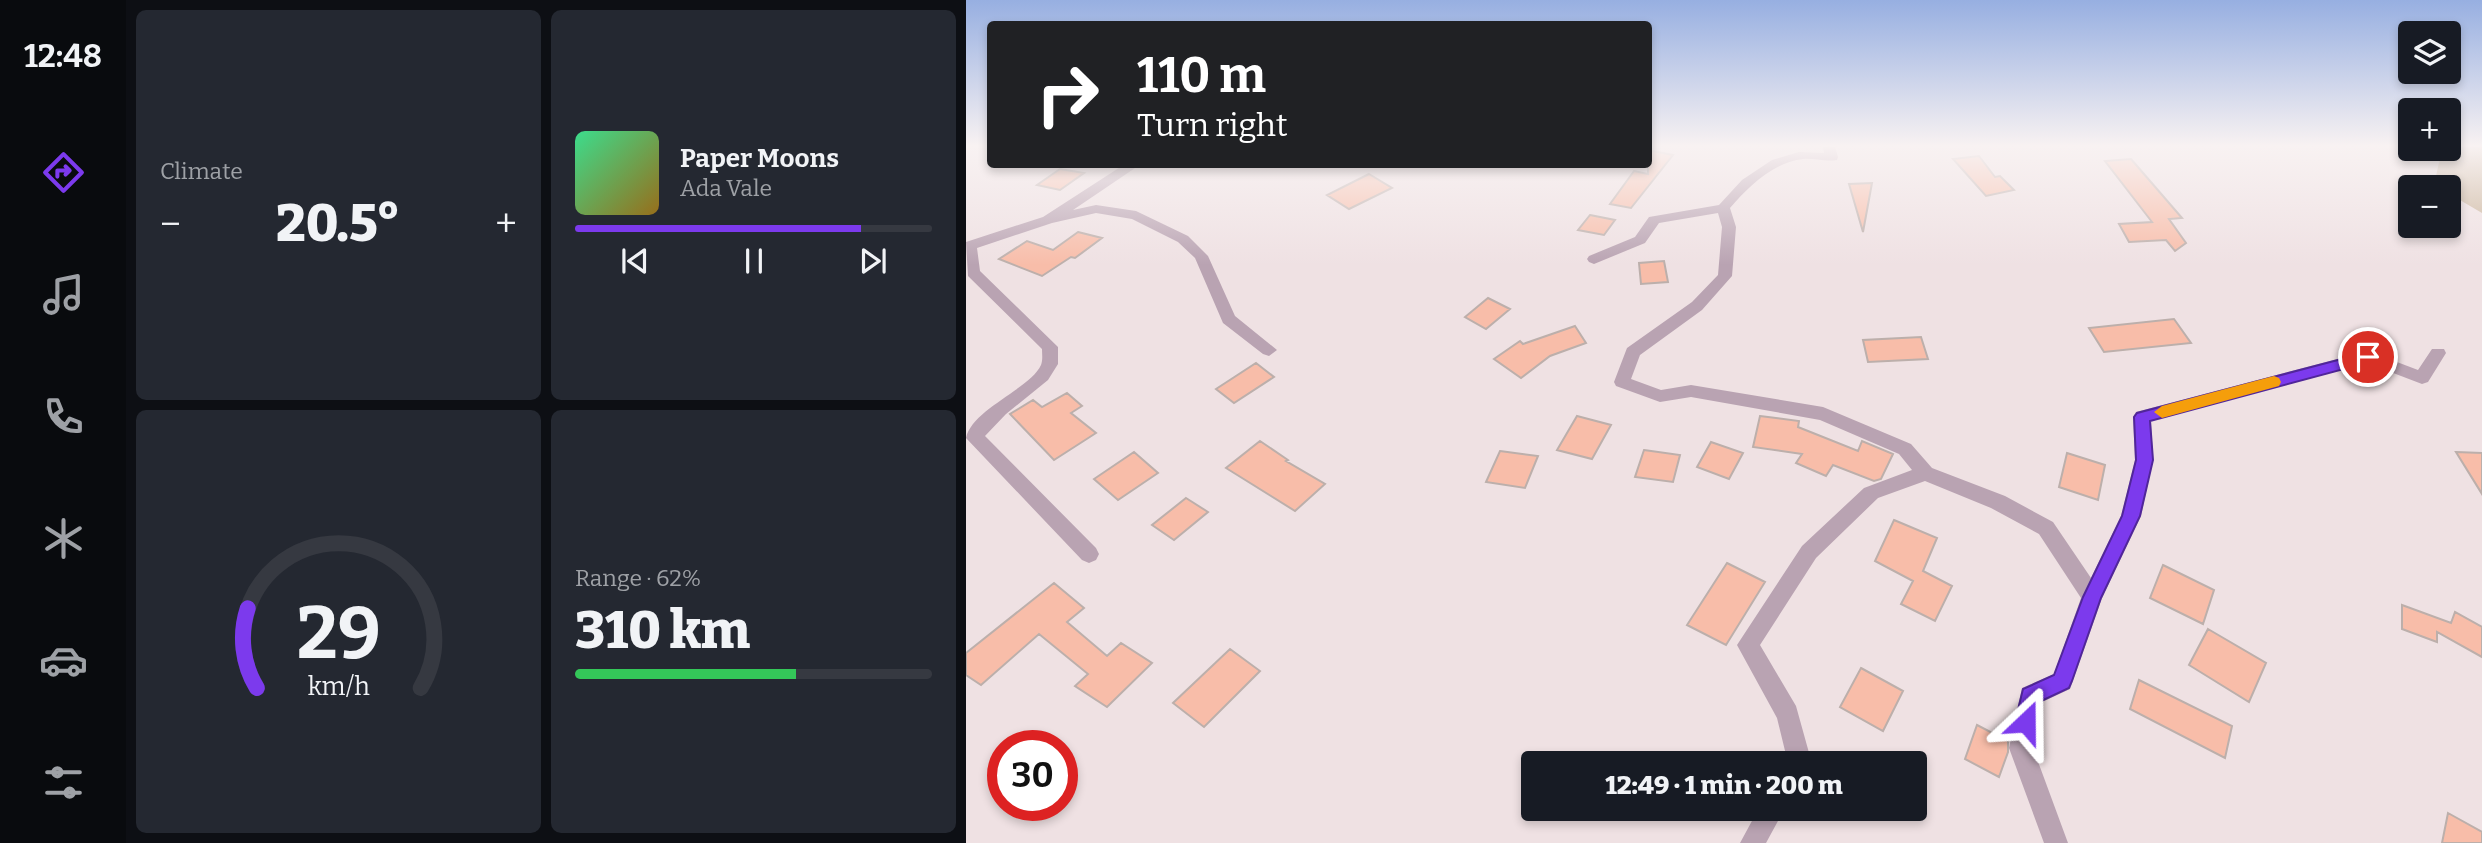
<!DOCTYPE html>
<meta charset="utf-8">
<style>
body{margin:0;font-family:Bitter,serif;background:#242831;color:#f1f3f6;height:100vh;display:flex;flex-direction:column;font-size:26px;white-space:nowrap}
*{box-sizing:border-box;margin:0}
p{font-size:23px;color:#9ea1a6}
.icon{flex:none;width:38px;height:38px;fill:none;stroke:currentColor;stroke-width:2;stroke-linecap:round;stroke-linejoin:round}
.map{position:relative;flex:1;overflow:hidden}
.panel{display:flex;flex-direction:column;gap:10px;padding:10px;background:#0d0f14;width:840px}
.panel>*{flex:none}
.top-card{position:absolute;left:21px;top:21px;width:665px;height:147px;border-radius:7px;box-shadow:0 4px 10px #0003;background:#202124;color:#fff;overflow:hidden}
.fabs{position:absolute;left:1432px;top:21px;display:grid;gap:14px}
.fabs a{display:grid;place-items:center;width:63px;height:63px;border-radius:7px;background:#171b24;box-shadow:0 4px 10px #0003;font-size:35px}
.speed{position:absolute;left:21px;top:730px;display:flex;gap:14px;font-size:35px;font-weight:700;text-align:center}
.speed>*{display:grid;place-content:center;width:91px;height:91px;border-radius:50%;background:#171b24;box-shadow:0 4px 10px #0003;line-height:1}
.speed .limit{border:10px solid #d22;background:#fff;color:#111}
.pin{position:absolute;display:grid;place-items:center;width:60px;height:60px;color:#fff;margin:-30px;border:4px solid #fff;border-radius:50%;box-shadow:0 2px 7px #0007}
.me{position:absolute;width:77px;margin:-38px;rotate:23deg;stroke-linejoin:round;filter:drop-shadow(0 0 5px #0008)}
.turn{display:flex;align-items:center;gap:24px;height:147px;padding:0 35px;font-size:32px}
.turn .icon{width:91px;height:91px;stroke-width:2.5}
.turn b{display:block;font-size:49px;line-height:60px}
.big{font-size:52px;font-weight:800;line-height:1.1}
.panel .tile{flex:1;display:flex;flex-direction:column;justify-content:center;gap:10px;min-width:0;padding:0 24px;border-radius:10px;background:#242831}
.panel .dial{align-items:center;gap:0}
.dial svg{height:182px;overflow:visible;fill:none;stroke:#363941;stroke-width:7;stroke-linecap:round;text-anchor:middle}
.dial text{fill:#f1f3f6;stroke:none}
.song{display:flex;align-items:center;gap:21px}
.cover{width:84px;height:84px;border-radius:10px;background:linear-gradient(135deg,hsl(150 70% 55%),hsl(40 70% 35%))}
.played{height:7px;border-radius:4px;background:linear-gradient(90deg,#7c3aed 80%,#363941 80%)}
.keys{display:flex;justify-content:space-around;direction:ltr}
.heat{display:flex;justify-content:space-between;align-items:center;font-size:38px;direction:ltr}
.charge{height:10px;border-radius:5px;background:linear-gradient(90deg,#34c759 62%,#363941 0)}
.panel .tiles{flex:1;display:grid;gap:10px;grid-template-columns:repeat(2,1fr)}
.trip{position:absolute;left:555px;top:751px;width:406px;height:70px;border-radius:7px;background:#171b24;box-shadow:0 4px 10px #0003;font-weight:800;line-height:70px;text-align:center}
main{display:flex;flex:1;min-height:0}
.tab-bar{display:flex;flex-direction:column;width:126px;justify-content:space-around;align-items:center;background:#090b0e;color:#9ea1a6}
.tab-bar .icon{width:49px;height:49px}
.tab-bar .selected{color:#7c3aed}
.tab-bar b{font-size:32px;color:#f1f3f6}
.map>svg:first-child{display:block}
.green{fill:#c8b196}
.building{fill:#f8bda9;stroke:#bcafab;stroke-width:2}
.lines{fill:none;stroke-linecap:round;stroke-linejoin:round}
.minor{fill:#b9a3b2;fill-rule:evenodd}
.route{fill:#7c3aed;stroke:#51269a;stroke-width:2}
.slow{fill:#f59e0b}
</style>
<main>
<nav class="tab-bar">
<b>12:48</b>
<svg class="icon selected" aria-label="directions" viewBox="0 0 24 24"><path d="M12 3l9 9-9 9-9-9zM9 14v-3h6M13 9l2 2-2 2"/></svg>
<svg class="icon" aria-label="music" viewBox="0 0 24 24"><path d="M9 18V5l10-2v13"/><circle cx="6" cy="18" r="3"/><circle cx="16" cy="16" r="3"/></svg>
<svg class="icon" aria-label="phone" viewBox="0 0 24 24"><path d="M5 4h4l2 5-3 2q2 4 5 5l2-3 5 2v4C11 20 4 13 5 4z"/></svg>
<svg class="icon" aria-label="climate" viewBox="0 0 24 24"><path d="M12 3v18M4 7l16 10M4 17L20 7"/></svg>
<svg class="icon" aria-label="car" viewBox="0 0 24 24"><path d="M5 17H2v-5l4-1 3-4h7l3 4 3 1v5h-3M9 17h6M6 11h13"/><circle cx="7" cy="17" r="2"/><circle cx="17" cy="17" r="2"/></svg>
<svg class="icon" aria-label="filters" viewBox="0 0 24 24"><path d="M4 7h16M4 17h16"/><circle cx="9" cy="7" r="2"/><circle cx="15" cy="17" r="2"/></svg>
</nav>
<section class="panel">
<div class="tiles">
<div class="tile"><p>Climate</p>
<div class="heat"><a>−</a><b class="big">20.5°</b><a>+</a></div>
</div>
<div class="tile">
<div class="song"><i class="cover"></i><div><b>Paper Moons</b><p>Ada Vale</p></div></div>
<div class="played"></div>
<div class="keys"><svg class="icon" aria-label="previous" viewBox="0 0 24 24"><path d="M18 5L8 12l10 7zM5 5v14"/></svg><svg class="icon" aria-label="pause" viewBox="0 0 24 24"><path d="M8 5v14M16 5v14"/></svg><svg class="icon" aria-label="next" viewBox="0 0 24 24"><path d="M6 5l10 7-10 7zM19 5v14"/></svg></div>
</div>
<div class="tile dial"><svg viewBox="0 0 100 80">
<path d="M14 69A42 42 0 1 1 86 69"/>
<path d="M14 69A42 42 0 0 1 10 34" stroke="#7c3aed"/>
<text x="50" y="56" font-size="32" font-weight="700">29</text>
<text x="50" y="72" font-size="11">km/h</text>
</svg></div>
<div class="tile"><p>Range · 62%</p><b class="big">310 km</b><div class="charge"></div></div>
</div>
</section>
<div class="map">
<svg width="1516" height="843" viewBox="0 0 1516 843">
<rect width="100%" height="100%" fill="#efe1e3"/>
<!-- green -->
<path class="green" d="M1482 147H1516V213L1482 193V187L1468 185 1476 149Z"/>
<!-- building -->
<path class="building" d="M682 150 707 155 665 208 644 204 668 171 682 174Z
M1013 156 1029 177 1034 176 1048 190 1020 196 987 159Z
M1165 159 1216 218 1203 219 1220 243 1209 251 1200 240 1163 242 1153 224 1186 222 1139 161Z
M94 169 118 173 94 190 71 185Z
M403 174 426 188 383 209 361 195Z
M906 183 897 232 883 184Z
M624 215 649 220 638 235 612 230Z
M112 232 136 238 109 258 105 257 76 276 33 259 61 241 87 250Z
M698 261 702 282 675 284 673 263Z
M522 298 544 309 520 329 499 317Z
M1208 319 1225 343 1138 352 1123 328Z
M609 326 620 343 584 356 555 378 528 359 554 341 557 344Z
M955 337 962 359 902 362 897 340Z
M290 363 308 377 268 403 250 389Z
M101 393 116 406 105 413 130 433 88 460 44 414 67 400 76 407Z
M611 416 645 425 626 459 591 450Z
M794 416 833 421 832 427 892 451 896 441 927 454 915 479 908 481 867 465 860 476 830 463 836 454 787 447Z
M294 441 322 460 320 461 359 484 329 511 260 468Z
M745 442 777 453 763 479 731 467Z
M678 450 714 455 707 482 669 477Z
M534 451 572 456 559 488 520 482Z
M168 452 192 473 152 500 128 479Z
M1490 452 1516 453V494Z
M1101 453 1139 465 1132 500 1093 487Z
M220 498 242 512 208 540 186 525Z
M928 520 971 538 957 571 986 586 969 621 935 604 947 581 909 561Z
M761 563 799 582 760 645 721 625Z
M1197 565 1248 590 1237 624 1184 598Z
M88 583 118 608 101 622 141 656 155 643 186 663 141 707 109 686 122 674 73 634 15 685 0 675V653Z
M1436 605 1485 623 1489 612 1516 627V657L1471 632V642L1436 629Z
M1242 629 1300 663 1283 702 1223 665Z
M264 649 294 671 238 727 207 703Z
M895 668 937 691 917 731 874 707Z
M1173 680 1266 726 1259 758 1164 709Z
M1011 725 1042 741V752L1033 777 999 759Z
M1482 813 1516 832V843H1476Z"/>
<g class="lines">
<!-- minor -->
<path class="minor" d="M857 147H869L872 157 871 160C859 162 848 158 837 159 807 162 782 187 764 208L770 227 766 276 736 310 674 355 665 379 695 390 725 385 857 407 945 444 966 468 1039 496 1087 522 1125 578 1155 516 1169 460 1167 417 1170 412 1402 351 1452 370 1466 349H1478L1480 353 1462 382 1456 384 1401 363 1185 421 1187 460 1175 516 1136 598 1104 689 1074 703 1067 748 1102 843H1078L1043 748 1056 688 1088 674 1115 598 1073 534 1025 508 959 481 912 498 850 558 794 645 830 706 845 760 844 763H819L821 759 811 718 771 645 836 546 898 488 946 470 933 454 854 420 725 397 694 402 650 386 648 382 661 348 726 302 752 275 756 227 752 213 693 223 679 243 628 264 623 262 621 259 623 256 669 237 683 217 753 205 776 180 806 160 833 152 858 153Z
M159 164H175L107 210 130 205 170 211 222 236 242 256 269 316 311 350 303 356 297 354 257 323 229 258 212 242 166 219 130 213 86 223 11 248 14 271 92 347V364L82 380 40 414 19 436 130 548 133 554 130 560 123 563 116 560 0 438C6 409 64 389 75 365 77 360 76 354 76 349L2 276 0 242 77 217Z
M793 808H819L800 843H774Z"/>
</g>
<!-- sky -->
<linearGradient id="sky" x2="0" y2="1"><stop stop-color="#97afe1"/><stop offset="0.55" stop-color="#f8f2f2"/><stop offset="1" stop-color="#f8f2f2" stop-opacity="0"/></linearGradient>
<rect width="1516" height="265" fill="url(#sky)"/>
<!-- route -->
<path class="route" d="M1402 352 1410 357 1408 361 1184 421 1187 460 1174 516 1135 598 1106 681 1103 688 1073 702 1067 729 1060 732 1052 729 1049 722 1057 689 1088 675 1117 597 1156 516 1170 460 1168 417 1171 413Z"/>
<!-- slow -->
<path class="slow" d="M1308 376 1313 378 1315 382 1313 386 1196 418 1188 412 1196 406Z"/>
</svg>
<div class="fabs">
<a><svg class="icon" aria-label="layers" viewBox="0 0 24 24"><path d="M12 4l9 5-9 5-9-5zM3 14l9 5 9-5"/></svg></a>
<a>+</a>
<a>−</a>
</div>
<div class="speed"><div class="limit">30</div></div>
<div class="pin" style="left:1402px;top:357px;background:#d93025"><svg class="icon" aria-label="arrive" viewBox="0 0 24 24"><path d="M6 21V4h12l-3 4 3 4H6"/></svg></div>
<svg class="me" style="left:1060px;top:722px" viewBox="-20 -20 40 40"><path d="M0-17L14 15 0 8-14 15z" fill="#7c3aed" stroke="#fff" stroke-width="4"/></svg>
<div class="trip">12:49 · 1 min · 200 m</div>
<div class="top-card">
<div class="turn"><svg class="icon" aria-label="right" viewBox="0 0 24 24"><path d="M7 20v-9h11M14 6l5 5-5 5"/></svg><div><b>110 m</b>Turn right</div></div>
</div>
</div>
</main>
